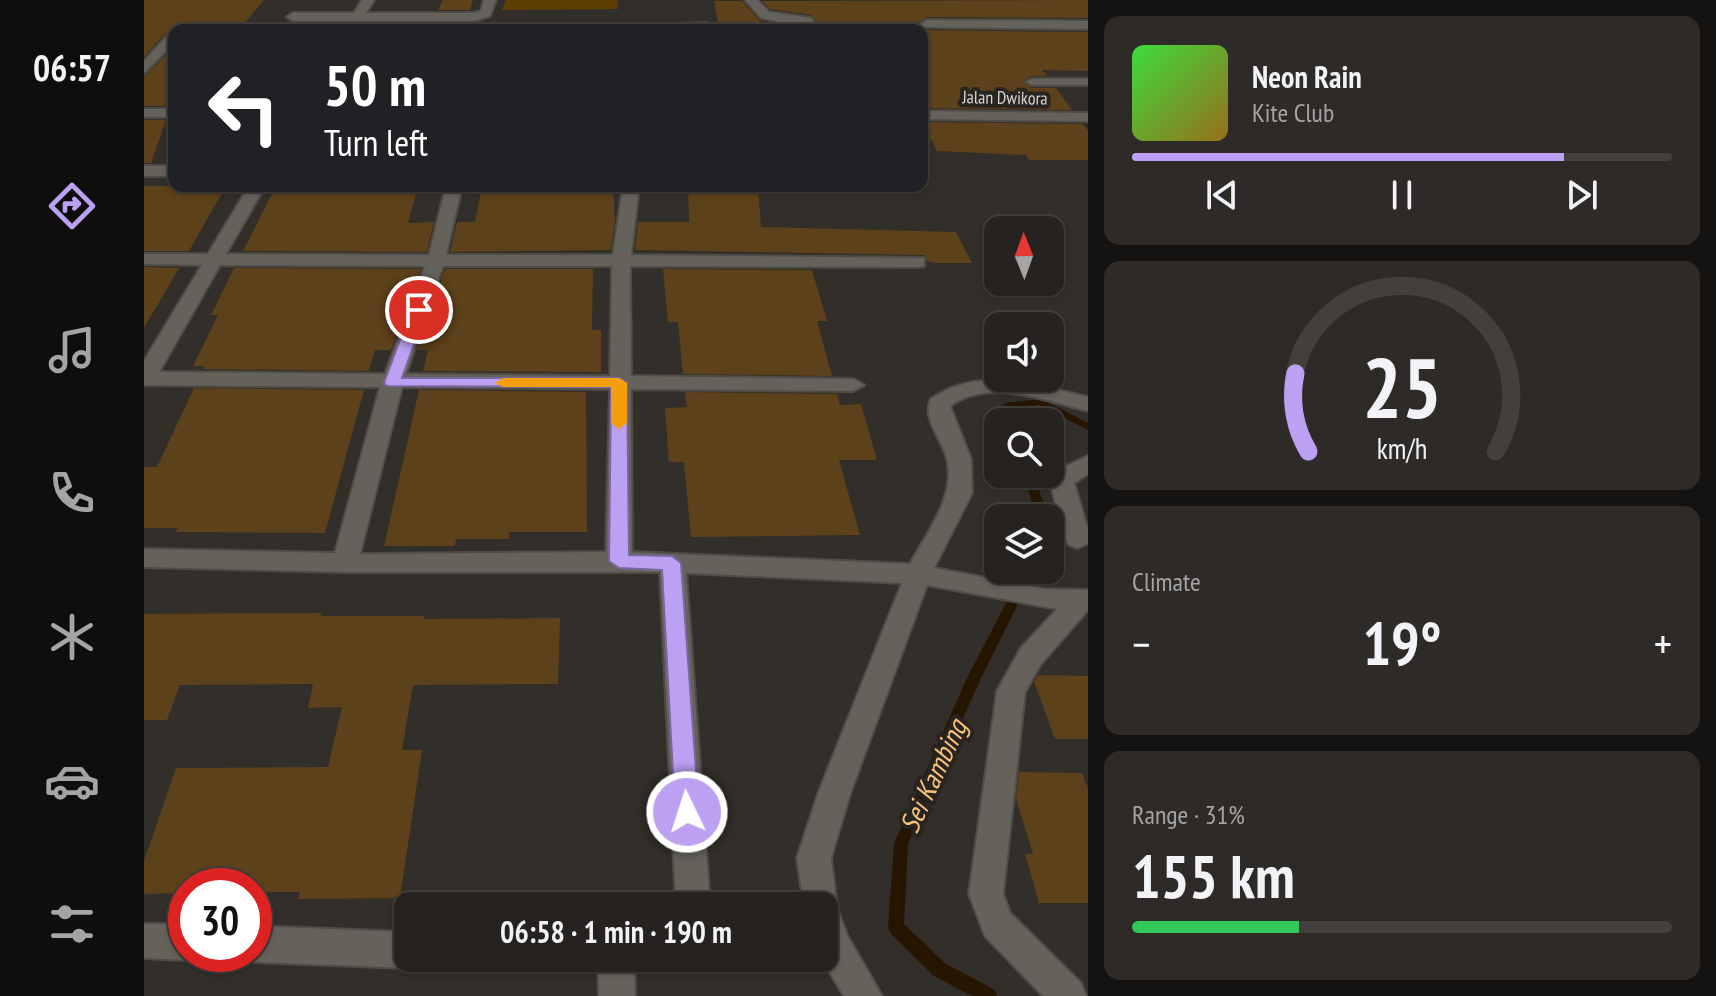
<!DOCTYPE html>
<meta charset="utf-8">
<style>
body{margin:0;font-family:"PT Sans Narrow",sans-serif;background:#2e2a28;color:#f1f3f6;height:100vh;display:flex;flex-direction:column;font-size:30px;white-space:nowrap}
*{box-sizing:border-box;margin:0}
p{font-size:26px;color:#a4a4a4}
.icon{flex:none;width:44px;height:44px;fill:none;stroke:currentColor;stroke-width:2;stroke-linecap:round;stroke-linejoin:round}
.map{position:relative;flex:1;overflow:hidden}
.side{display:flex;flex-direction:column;gap:16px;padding:16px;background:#151311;width:628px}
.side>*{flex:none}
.guide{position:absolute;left:24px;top:24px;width:760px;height:168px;border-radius:16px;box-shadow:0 2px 6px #0004,0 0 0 2px #423f3d;background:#202124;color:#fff;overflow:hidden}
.needle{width:52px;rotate:359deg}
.fabs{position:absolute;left:840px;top:216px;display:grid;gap:16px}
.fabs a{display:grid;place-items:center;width:80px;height:80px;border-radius:16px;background:#26221f;box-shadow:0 2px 6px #0004,0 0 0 2px #423f3d;font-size:40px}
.speed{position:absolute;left:24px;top:868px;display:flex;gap:16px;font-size:40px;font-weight:700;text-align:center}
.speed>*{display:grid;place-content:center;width:104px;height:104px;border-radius:50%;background:#26221f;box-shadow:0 2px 6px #0004,0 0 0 2px #423f3d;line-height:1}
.speed .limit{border:12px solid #d22;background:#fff;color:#111}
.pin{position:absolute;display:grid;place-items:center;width:68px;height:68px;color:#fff;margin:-34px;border:4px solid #fff;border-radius:50%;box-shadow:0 2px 8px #0007}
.me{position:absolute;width:88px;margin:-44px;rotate:356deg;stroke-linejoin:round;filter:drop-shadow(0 0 6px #0008)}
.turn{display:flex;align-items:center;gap:28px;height:168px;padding:0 24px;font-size:36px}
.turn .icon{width:104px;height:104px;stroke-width:2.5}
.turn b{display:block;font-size:56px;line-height:68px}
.big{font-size:60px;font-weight:700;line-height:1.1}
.side .card{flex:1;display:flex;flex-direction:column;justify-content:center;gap:12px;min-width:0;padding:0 28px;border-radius:16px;background:#2e2a28}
.side .dial{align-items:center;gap:0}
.dial svg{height:208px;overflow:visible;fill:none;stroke:#423f3d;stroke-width:7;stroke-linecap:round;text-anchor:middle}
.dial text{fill:#f1f3f6;stroke:none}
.song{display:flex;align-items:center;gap:24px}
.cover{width:96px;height:96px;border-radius:12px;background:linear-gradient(135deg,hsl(120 70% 55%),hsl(40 70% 35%))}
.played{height:8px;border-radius:4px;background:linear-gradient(90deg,#bca0f2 80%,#423f3d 80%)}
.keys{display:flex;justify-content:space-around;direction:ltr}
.heat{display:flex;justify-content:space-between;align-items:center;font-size:44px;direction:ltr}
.charge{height:12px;border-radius:6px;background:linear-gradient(90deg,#34c759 31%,#423f3d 0)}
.trip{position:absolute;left:250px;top:892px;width:444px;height:80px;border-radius:16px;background:#26221f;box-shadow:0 2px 6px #0004,0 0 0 2px #423f3d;font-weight:700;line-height:80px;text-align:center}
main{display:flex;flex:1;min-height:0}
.tab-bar{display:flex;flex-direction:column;width:144px;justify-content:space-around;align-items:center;background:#0f0e0c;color:#a4a4a4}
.tab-bar .icon{width:56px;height:56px}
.tab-bar .on{color:#bca0f2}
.tab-bar b{font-size:36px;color:#f1f3f6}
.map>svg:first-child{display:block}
.green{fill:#5f3e06}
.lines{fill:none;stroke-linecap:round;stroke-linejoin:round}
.stream{fill:#261601;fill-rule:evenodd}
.building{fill:#5c411a}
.lane-casing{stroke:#4f4b47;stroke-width:4}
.street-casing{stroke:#4f4b47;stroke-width:4}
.lane{fill:#65615b;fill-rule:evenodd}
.street{fill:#65615b;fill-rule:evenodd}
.route{fill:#bca0f2;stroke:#7a689d;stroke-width:2}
.slow{fill:#f59e0b}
.labels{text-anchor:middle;stroke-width:8;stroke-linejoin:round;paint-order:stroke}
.far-street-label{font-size:18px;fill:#d7d4d1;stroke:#282420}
.near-water-label{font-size:28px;font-style:italic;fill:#fac278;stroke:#282420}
</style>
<main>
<nav class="tab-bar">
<b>06:57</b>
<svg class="icon on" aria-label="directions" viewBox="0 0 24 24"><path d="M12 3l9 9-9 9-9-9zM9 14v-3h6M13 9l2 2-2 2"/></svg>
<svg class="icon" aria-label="music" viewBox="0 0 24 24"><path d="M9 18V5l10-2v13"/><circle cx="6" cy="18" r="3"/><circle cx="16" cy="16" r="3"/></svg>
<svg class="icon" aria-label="phone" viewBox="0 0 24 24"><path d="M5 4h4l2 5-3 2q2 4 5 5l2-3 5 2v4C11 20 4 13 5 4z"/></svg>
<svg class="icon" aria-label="climate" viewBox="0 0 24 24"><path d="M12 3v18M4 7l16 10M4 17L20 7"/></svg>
<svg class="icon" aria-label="car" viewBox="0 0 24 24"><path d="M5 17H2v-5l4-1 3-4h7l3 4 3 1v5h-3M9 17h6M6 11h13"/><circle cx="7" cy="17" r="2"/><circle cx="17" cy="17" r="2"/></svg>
<svg class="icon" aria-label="filters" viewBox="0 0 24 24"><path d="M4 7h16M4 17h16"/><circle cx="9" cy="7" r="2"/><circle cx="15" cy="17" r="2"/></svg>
</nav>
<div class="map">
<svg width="944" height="996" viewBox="0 0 944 996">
<rect width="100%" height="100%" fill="#322e29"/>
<!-- green -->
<path class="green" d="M362 0H473L474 9 358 10Z"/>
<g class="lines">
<!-- stream -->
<path class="stream" d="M897 399 944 423V430L895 405 868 408 854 422V434L850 433 843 424 861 403Z
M879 474H889L905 518H893Z
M879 570H891L837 678 764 844 760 924 802 964 851 990 853 996H828L790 976 746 933 744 927 750 844 823 678Z"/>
</g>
<!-- building -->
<path class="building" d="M0 0H120L95 30H30V34L20 35 0 57Z
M299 0H329L326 10H294Z
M944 0V18L783 17 774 23 779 30 944 32V71L898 70 903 76H888L879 81 888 88H912L928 110 778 108V30L677 28 667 15 626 9 618 1Z
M570 1H598L616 21 654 30 575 28Z
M30 47 27 106H0V76Z
M0 120H22L7 163H0Z
M778 122 939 124 944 131V160H885L882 155 793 151Z
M0 186H82L45 251H0Z
M132 186H274L264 223 290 222 283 252 99 251Z
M338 186H469L471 222 467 250 306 252 313 222H331Z
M544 186H614L617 227 812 232 828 263H792L783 261 780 255 491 250 494 222H545Z
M0 267 35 268 0 328Z
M90 268 277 269 247 350H231L225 371 59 369 61 366H49L74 315H67Z
M301 269H449L448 330H457V372L279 371 284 350H273Z
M519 269 668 270 683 321H673L688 376 539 374 534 322H524Z
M50 388 220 390 181 533 32 532 34 528H0V467H13Z
M275 390 442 392 443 532H365V539H312L311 546H240Z
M541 392 693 394 696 405 717 404 733 460H695L716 535 547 537 540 462H525L521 408 543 407Z
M178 613 177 616H280V619L416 618 414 684 269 685 258 750H278L256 898 154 899 156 892H110V886H42V893L0 894V861L32 768 184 767 198 707 164 708 169 684 36 685 23 720H0V614Z
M894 675 944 676V739H911L890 682Z
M875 772 938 773 944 789V903H895L881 854H889L872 799Z"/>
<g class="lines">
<!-- lane casing -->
<g class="lane-casing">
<path id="lane" d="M944 79V85H888L882 82 888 79Z"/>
</g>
<!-- street casing -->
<g class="street-casing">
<path id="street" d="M218 0H230L222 13H329L337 11 340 0H352L346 16 330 21H149L143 17 149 13H210Z
M601 0H613L625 12 667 18 675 30 617 18Z
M783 20 944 21V29L779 27 777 24Z
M563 23 569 27 567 30H469L475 26Z
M22 37H30V43L0 73V61Z
M0 109H30V117H0Z
M778 111 944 113V121L778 119Z
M0 166H30V176H0Z
M105 186H121L82 254 285 255 302 186H318L302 255H469L479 186H495L487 255 780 258V266L774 267 486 266 487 376 709 379 720 385 709 391 487 389 488 552 766 564C783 532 812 497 803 459 799 441 777 417 787 399 835 365 892 385 944 397V411C902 401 845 377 806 406L827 459 828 493 790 568 902 589 944 590V610L897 664 881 692 859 894 866 913 937 983 942 996H899L841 936 825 894 853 691 877 648 913 609 783 585 706 794 687 858 693 908 703 935 738 996H700L677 958H680V906H660L653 858 674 794 758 583 542 573 566 906H532L516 572H201L0 567V549L191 553 236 387 0 385V361L58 265 0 264V254H64ZM76 265 281 266 241 374 15 372ZM299 266H468L466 376 262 374ZM258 387 466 389 462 552 216 554Z
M944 456V474L930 483 944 530V543L934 548 925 545 921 539 906 482 918 468Z
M0 924H42V954H54L42 960 0 958Z
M110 926 264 932V958H278L264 968 110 962 97 954H110Z
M454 958H490L491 996H455Z"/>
</g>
<!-- lane -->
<use href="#lane" class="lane"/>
<!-- street -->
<use href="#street" class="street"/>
</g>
<!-- route -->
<path class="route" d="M275 305 282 310 258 378H475L483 383 485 555 528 556 537 563 555 812 552 820 543 823 535 820 531 812 518 570 475 568 465 561 467 387 243 386 240 383 267 310Z"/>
<!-- slow -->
<path class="slow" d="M475 378 483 383V423L475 429 467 423V387H359L351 383 359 378Z"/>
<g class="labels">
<!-- far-street labels -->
<g class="far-street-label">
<text transform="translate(861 98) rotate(1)" y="6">Jalan Dwikora</text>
</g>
<!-- near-water labels -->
<g class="near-water-label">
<text transform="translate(789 776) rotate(-65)" y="10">Sei Kambing</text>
</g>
</g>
</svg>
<div class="fabs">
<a><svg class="needle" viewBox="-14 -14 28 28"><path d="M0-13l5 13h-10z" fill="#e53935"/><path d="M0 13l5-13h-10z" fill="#a4a4a4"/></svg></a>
<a><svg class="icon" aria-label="sound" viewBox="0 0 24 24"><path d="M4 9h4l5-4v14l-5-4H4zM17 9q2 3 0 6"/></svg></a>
<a><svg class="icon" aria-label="search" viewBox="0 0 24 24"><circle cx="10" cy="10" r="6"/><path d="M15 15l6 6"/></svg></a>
<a><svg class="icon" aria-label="layers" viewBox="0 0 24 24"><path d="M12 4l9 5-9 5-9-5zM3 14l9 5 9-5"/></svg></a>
</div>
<div class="speed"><div class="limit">30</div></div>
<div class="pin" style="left:275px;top:310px;background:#d93025"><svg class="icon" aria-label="arrive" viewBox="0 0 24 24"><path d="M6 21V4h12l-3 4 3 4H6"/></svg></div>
<svg class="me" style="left:543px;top:812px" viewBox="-20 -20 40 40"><circle r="17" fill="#bca0f2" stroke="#fff" stroke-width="3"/><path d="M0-11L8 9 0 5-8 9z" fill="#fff"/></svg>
<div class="trip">06:58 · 1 min · 190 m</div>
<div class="guide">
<div class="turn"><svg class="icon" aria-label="left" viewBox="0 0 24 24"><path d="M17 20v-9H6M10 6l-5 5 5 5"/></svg><div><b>50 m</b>Turn left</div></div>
</div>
</div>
<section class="side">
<div class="card">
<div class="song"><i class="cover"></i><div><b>Neon Rain</b><p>Kite Club</p></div></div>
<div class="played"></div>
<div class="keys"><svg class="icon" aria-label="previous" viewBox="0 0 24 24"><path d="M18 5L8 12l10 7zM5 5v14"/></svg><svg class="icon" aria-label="pause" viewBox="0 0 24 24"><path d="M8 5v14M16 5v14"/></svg><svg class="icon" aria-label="next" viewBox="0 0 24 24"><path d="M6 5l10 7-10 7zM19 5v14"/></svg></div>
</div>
<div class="card dial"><svg viewBox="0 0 100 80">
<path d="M14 69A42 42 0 1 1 86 69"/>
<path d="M14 69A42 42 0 0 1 9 39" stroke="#bca0f2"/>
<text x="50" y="56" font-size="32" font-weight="700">25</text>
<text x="50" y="72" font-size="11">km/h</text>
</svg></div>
<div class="card"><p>Climate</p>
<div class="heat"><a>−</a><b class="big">19°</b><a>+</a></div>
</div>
<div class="card"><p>Range · 31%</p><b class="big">155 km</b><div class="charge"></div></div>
</section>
</main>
